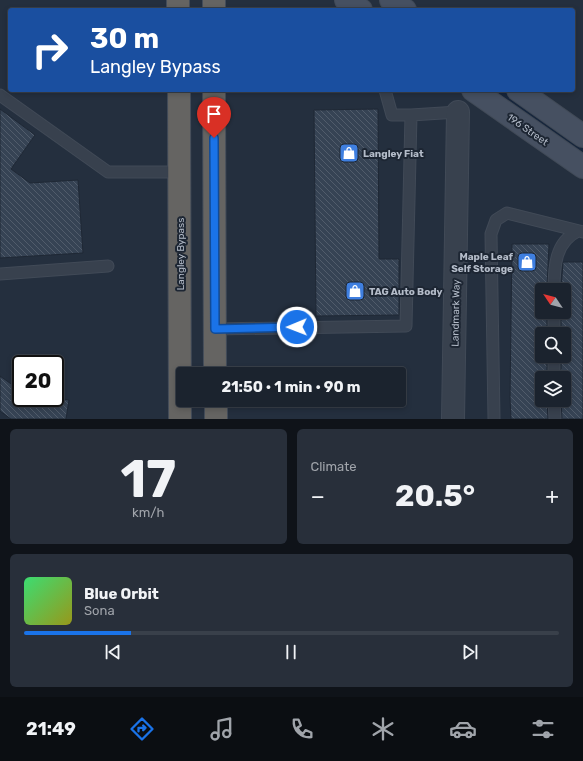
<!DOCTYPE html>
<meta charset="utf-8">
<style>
body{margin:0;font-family:Rubik,sans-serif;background:#282f3a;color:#f1f3f6;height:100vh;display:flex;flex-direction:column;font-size:15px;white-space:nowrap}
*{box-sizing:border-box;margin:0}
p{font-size:13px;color:#a0a4aa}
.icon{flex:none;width:22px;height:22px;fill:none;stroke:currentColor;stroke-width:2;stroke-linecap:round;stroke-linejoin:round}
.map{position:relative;height:419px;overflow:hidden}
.sheet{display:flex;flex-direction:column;gap:10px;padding:10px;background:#0f1319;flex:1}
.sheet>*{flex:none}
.guide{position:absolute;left:8px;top:8px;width:567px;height:84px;border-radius:4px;box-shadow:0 2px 6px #0003,0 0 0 1px #39404a;background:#1a4fa0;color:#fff;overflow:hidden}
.needle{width:26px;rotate:305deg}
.fabs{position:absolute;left:535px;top:283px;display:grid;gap:8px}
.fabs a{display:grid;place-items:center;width:36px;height:36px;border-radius:4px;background:#1b232e;box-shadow:0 2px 6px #0003,0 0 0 1px #39404a;font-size:20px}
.speed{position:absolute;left:12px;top:355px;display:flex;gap:8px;font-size:20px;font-weight:700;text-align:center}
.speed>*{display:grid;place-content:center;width:52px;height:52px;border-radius:50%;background:#1b232e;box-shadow:0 2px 6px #0003,0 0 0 1px #39404a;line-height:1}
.speed .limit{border:2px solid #111;border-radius:6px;background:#fff;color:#111}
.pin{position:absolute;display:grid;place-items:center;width:34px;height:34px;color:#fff;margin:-41px -17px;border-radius:50% 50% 50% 0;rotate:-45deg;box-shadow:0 0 4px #0007}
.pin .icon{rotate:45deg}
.me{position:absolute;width:44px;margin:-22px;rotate:269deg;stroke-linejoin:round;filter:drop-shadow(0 0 3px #0008)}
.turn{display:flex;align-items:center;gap:14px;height:84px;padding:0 16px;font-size:18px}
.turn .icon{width:52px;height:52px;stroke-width:2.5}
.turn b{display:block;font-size:28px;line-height:34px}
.big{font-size:30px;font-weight:700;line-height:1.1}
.sheet .tile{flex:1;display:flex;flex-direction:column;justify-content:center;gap:6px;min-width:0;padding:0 14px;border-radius:6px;background:#282f3a}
.sheet .dial{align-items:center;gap:0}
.dial b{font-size:52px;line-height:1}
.song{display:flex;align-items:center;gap:12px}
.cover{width:48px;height:48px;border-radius:6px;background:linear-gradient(135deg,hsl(140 70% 55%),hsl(60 70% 35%))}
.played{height:4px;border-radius:2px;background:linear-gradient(90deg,#1a73e8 20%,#39404a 20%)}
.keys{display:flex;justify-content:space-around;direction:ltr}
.heat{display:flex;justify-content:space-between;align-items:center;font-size:22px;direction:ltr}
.sheet .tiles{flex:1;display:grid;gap:10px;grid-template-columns:1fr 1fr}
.tile:last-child{grid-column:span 2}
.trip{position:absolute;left:176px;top:367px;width:230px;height:40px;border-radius:4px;background:#1b232e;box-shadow:0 2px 6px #0003,0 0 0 1px #39404a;font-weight:700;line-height:40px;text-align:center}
.tab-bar{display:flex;height:64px;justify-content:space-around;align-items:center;background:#0b0e12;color:#a0a4aa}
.tab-bar .icon{width:28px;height:28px}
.tab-bar .current{color:#1a73e8}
.tab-bar b{font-size:18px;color:#f1f3f6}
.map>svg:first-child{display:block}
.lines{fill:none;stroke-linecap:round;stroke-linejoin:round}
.stream{stroke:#17263c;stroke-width:6}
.building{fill:url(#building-back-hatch);stroke:#1f2835}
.service-casing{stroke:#414a57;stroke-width:13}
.minor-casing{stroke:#414a57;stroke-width:24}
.secondary-casing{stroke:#414a57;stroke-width:24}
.trunk-casing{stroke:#434c59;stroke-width:24}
.service{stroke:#38414e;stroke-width:11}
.minor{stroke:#38414e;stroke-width:22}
.secondary{stroke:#465061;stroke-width:22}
.trunk{stroke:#656462;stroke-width:22}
.route-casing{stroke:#114b97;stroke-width:10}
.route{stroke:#1a73e8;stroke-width:7}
.labels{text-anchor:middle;stroke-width:4;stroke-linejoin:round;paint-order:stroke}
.street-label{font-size:10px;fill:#b4bcc9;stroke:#1d2633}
.poi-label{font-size:10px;font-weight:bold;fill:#b4bcc9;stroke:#1d2633;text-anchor:start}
</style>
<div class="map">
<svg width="583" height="419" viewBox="0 0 583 419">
<defs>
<pattern id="building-back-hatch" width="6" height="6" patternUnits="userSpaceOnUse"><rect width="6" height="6" fill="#364354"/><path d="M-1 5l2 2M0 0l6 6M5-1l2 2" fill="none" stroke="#515c6b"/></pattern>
</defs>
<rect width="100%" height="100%" fill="#242f3e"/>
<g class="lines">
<!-- stream -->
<path class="stream" d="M499 90 583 151"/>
</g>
<!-- building -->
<path class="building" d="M0 109 35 135 11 169 30 183 78 180 83 253 0 258Z
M378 109 379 259H399V315L316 316 314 110Z
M512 244H549L547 290H542V312H547V334H542V356H547V378H542V400H547L548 419H511L510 398Z
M563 262H583V419H562L561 400H564V378H561V356H564V334H561V312H564V290H561Z
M0 376 21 391V398H58L69 400 66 419H11L0 411Z"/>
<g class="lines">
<!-- service casing -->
<g class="service-casing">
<path id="service" d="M385 90 392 115H411
M0 95 108 172H180
M0 274 108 266
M554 290C554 267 555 242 578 231
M215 329 406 326 411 115 458 112
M554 334V312
M554 378V356
M554 400 555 419
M494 419 491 234 496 220 507 213 583 232"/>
</g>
<!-- minor casing -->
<g class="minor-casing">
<path id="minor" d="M453 419 458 112"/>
</g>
<!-- secondary casing -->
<g class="secondary-casing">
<path id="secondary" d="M346 0 361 10
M391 0 405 10
M473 90 583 167
M518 90 583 136"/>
</g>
<!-- trunk casing -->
<g class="trunk-casing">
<path id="trunk" d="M178 0V10
M214 0V10
M179 90 180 419
M214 90 215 374
M216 400V419"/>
</g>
<!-- service -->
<use href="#service" class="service"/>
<!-- minor -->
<use href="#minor" class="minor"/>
<!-- secondary -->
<use href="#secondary" class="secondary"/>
<!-- trunk -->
<use href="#trunk" class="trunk"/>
</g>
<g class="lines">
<!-- route casing -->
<g class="route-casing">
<path id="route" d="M214 138 215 329 297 327"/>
</g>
<!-- route -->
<use href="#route" class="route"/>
</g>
<!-- icons -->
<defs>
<g id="shop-square" transform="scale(1)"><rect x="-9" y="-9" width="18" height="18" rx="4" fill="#3f7fe0" stroke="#1d2633"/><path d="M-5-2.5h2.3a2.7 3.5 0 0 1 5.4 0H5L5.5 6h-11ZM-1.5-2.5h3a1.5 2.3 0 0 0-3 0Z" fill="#fff"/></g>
</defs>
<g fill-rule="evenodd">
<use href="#shop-square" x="349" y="153"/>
<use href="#shop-square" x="527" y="262"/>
<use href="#shop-square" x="355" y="291"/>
</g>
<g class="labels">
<!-- street labels -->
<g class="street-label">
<text transform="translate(528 129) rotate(35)" y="4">196 Street</text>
<text transform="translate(180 254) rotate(-90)" y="4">Langley Bypass</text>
<text transform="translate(455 313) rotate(-89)" y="4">Landmark Way</text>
</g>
<!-- poi labels -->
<g class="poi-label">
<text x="363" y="157">Langley Fiat</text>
<text x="513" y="260" text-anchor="end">Maple Leaf<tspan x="513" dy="12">Self Storage</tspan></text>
<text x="369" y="295">TAG Auto Body</text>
</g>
</g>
</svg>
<div class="fabs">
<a><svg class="needle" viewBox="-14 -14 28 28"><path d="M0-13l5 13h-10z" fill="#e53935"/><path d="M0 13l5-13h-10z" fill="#a0a4aa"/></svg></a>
<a><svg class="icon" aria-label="search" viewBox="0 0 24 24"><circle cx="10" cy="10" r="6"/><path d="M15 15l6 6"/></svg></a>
<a><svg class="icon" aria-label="layers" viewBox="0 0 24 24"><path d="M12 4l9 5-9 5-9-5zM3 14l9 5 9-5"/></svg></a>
</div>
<div class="speed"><div class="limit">20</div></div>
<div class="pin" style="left:214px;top:138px;background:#d93025"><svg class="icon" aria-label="arrive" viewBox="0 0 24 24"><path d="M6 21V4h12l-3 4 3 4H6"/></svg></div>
<svg class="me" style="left:297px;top:327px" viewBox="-20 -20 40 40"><circle r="17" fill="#1a73e8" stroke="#fff" stroke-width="3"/><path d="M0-11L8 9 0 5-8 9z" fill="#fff"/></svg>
<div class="trip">21:50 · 1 min · 90 m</div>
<div class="guide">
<div class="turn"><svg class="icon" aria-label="right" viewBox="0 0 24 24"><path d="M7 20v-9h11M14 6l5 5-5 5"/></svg><div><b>30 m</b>Langley Bypass</div></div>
</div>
</div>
<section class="sheet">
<div class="tiles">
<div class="tile dial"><b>17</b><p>km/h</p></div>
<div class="tile"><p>Climate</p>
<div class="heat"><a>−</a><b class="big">20.5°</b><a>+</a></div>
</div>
<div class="tile">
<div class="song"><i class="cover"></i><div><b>Blue Orbit</b><p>Sona</p></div></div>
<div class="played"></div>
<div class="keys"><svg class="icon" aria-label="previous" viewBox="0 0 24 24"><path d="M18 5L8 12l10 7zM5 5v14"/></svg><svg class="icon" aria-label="pause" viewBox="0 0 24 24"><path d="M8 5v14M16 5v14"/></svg><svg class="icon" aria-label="next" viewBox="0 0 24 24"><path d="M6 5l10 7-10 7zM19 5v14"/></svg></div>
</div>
</div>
</section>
<nav class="tab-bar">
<b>21:49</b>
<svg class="icon current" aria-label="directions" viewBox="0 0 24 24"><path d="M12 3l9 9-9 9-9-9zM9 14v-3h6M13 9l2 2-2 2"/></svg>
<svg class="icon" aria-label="music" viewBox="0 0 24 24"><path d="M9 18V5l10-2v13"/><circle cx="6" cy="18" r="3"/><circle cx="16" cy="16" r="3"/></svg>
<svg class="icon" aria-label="phone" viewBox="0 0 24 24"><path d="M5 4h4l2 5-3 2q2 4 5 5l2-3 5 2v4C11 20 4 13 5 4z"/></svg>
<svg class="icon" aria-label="climate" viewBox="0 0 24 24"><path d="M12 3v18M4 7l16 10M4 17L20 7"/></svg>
<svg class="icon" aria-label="car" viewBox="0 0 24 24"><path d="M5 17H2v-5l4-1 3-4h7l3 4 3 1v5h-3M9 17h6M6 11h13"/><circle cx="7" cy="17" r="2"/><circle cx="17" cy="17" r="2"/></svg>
<svg class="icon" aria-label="filters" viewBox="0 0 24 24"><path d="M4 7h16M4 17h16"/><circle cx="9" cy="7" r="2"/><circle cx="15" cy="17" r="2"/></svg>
</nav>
